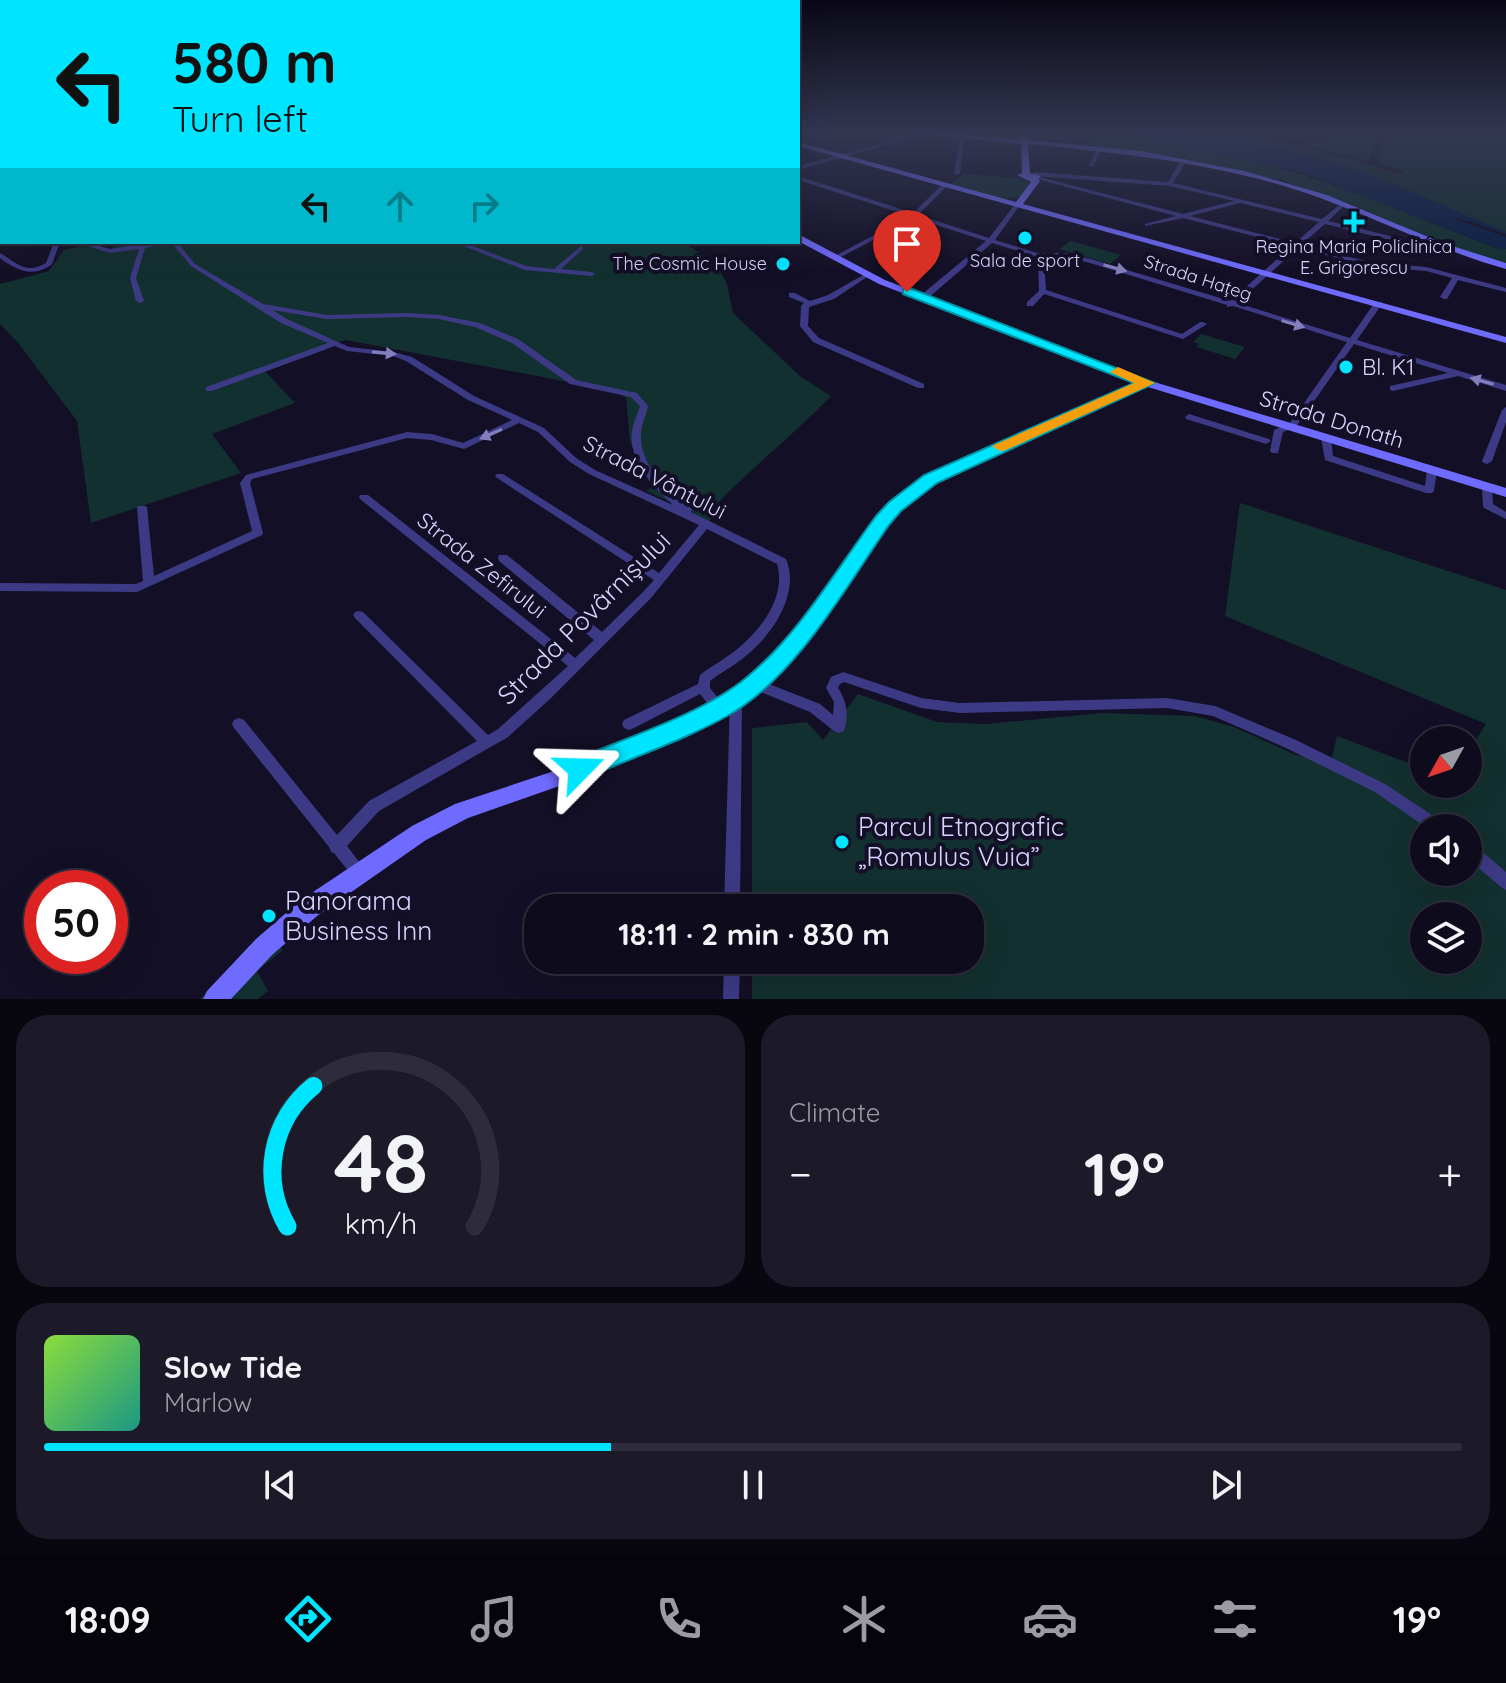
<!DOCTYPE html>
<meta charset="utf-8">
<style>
body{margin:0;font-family:Quicksand,sans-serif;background:#1c1929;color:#f1f3f6;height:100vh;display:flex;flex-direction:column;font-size:30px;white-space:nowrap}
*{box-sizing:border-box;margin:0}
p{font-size:26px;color:#9b9ba3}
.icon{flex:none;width:44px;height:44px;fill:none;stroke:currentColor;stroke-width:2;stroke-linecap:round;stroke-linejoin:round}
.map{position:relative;height:999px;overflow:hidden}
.sheet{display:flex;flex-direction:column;gap:16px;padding:16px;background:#08060f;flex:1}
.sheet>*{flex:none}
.banner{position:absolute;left:0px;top:0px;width:800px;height:244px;box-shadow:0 8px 32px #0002,0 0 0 2px #2e2b3b;background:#00e5ff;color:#111;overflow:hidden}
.needle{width:52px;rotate:230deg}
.tools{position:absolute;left:1410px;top:726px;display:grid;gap:16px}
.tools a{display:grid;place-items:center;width:72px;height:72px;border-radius:50%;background:#0e0b1c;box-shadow:0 8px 32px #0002,0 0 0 2px #2e2b3b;font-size:40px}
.speed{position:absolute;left:24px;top:870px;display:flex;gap:16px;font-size:40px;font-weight:700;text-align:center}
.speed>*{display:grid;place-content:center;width:104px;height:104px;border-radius:50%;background:#0e0b1c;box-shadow:0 8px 32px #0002,0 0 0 2px #2e2b3b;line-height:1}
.speed .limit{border:12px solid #d22;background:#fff;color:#111}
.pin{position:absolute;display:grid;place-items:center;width:68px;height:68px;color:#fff;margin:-82px -34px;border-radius:50% 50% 50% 0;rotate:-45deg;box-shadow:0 0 8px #0007}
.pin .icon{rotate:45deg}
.me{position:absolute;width:88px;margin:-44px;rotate:68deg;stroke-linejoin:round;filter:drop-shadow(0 0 6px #0008)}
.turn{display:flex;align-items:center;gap:28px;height:168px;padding:0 40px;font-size:36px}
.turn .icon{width:104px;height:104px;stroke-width:2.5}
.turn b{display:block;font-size:56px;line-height:68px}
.lanes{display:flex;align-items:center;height:76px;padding:0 40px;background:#0003;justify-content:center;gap:40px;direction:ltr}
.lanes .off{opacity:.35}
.big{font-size:60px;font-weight:700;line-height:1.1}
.sheet .card{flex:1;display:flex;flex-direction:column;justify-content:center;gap:12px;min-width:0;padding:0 28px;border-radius:32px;background:#1c1929}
.sheet .dial{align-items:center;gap:0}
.dial svg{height:208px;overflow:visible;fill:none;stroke:#2e2b3b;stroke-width:7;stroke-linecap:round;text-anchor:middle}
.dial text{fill:#f1f3f6;stroke:none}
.song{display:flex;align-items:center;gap:24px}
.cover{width:96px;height:96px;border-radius:12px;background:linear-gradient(135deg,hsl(90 70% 55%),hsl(170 70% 35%))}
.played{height:8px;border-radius:4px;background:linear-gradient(90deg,#00e5ff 40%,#2e2b3b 40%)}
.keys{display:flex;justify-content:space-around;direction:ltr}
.heat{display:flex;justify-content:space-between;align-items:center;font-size:44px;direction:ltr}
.sheet .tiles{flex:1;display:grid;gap:16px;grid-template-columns:1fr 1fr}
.card:last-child{grid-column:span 2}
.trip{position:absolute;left:524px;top:894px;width:460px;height:80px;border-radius:32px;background:#0e0b1c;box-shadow:0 8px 32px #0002,0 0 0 2px #2e2b3b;font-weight:700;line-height:80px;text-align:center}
.dock{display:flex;height:128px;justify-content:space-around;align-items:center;background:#06040b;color:#9b9ba3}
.dock .icon{width:56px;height:56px}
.dock .on{color:#00e5ff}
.dock b{font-size:36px;color:#f1f3f6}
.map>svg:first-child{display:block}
.green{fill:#12302f;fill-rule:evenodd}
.water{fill:#0a1f44}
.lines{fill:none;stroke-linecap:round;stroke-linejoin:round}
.canal{fill:#0a1f44;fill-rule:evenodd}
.street{fill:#3d3a85;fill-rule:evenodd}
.secondary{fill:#6f6bff;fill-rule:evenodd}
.oneway{fill:#837fbc}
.route{fill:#00e5ff;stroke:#0095a6;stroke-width:2}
.slow{fill:#f59e0b}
.poi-dot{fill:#00e5ff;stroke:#130f26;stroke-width:3}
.labels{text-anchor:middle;stroke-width:8;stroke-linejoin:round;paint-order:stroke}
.far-poi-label{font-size:18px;fill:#d9d4ff;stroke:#130f26}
.far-street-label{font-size:18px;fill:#d9d4ff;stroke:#130f26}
.poi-label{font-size:22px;fill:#d9d4ff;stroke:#130f26;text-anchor:start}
.street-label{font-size:22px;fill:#d9d4ff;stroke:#130f26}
.near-street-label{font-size:26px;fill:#d9d4ff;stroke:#130f26}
.near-poi-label{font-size:26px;fill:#d9d4ff;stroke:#130f26;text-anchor:start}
</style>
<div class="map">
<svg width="1506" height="999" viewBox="0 0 1506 999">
<rect width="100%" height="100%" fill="#130f26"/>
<!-- green -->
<path class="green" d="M1058 132C1219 132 1352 192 1498 249L1496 246 1506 249V263L1452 247 1351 204 1283 181 1180 157 1092 145 1094 139Z
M1174 132C1250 132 1325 150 1397 174L1405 171 1378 164 1384 132H1506V137L1483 135 1506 138V232L1358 172 1257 145Z
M1330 132H1378L1369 161 1304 144C1315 140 1326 146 1335 137L1324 134Z
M963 174 1019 178 1030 184 1023 196 1005 199 952 184Z
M1071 241 1121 255 1110 264 1059 249Z
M168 242H683L716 264 727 284 733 313 801 377 831 396C795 434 754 465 718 503L722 508 707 523 693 512 646 491 652 487 630 442 626 398 616 391 346 340 261 367 295 403 212 434 241 473 91 523 77 421 19 344 0 324V284L49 271 64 250 88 245 113 250V246L126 243 128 249Z
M1201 334 1245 347 1235 359 1196 347 1199 344 1193 342Z
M1240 503 1506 590V999H752V960H970V908H752V728L807 722 823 740 858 694 937 722 986 724 1102 713 1195 716 1234 727 1296 755 1331 761 1337 736 1424 769V784H1468V752L1486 724 1225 616ZM1424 828H1468V872H1424ZM1424 916H1468V960H1424Z
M266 935 283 950 257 971 268 991 258 999H200Z"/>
<!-- water -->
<path class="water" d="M1116 132C1199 132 1285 145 1364 173 1412 190 1459 213 1506 232V234L1473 222 1448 217 1506 237V249L1498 247 1506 252 1301 172Z"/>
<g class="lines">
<!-- canal -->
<path class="canal" d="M1445 132 1506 136V138L1447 133Z"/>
<!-- street -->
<path class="street" d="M926 132 929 133 798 170V166Z
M957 132H961L964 137 960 173 957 175 954 173 960 137Z
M0 146H2V150H0Z
M1097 148 1102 149 1093 166H1089Z
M1184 158 1187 160 1173 183 1322 219 1343 202 1345 203V205L1328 221 1423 244 1440 243 1443 245 1440 247 1423 248 1325 224 1301 245 1369 262 1426 267 1506 288V292L1458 280 1447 299H1444L1440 297 1452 278 1426 271 1369 266 1298 248 1237 303 1350 338 1375 302H1381L1382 304 1357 340 1506 385V391L1458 376 1393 391 1390 390V386L1448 373 1354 344 1296 427 1283 432 1278 453H1272L1270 451 1274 430 1290 423 1347 342 1233 306 1227 307V305L1090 263 1067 257H1042L1044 260 1046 290 1182 334 1200 322H1203L1207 324 1183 339 1044 294 1033 306H1027V302L1039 291 1038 260 1034 256 992 243 926 300H920V296L986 241 915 218 837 259H833V257L910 216 798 180V176L913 213 944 183H948V185L918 215 989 238 1016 203H1020V205L995 240 1037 253H1067L1094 260 1230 301 1292 246 1183 218 1145 226V224L1176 216 1033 178 1036 176 1183 214 1234 201 1170 186 1035 176 1032 174 1035 172 1168 182 1181 160ZM1240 203 1319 222 1295 243 1190 216Z
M0 195H2V199H0Z
M0 229H2V233H0Z
M54 242H60L52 264C34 278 17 271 0 258V253C17 263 26 275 46 263Z
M76 242H86L110 249 156 242H177L195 264 263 304 327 315 407 313 439 315 480 323 518 339 576 380 637 393 648 406C646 416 640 427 641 437 641 467 668 491 691 508L692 510 691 512 786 559C801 595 770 638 742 659 732 667 720 673 710 681V688L726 708 725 712C714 716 707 702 700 694L634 728 629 730 624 728 622 724 624 720 698 684 700 675C711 666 724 660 736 650 760 631 787 597 777 564L707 529 651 598 551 698 508 737 379 811 347 846 363 867 366 872 363 877 358 879 353 877 334 853 331 852 329 847 234 728 232 724 234 720 239 718 244 720 337 835 369 801 477 741 355 618 353 615 355 612 359 611 363 612 488 735 498 729 568 666 360 499 359 497 360 495H368L575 658 594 640 499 561 498 558 499 555H507L602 632 643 592 654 580 497 478 495 476 497 474H503L659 573 699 525 589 474 570 462 538 432 519 423 464 449 431 440 407 438 252 479 250 483 263 533 262 535 137 592 0 591V583L136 584 143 581 137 508 138 506H146L147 508 154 576 252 531 240 483 246 475 407 432 432 434 463 443 512 420 468 400 406 361 393 356 347 351 335 346 212 391H206V387L328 343 281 323 191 266 171 242 145 248 136 278 144 301 140 303 136 301 130 278 139 249 110 253ZM272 310 327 319 407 317 439 319 475 327 512 343 570 384 631 397 640 406C637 415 633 423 632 432 628 460 654 488 673 505L595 470 576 458 544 428 474 396 412 357 394 352 349 347 287 319Z
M453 242H462L526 266 554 269 581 246 583 247V249L561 269 592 272 595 274 592 276 525 270Z
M865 274 870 275 834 299 809 307 808 326 819 338 924 384V388H918L813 342 800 326 801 306 804 303 789 297V293H795L810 301 828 295Z
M1506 407V422L1492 461 1487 464 1484 463 1482 461 1502 410Z
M1189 414 1269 439 1271 441 1266 444 1263 443 1186 419 1185 417Z
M1326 435 1331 438 1333 456 1425 486 1427 470 1432 467 1435 468 1437 470 1434 491 1432 493H1426L1325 460 1321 438Z
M1487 484 1492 487 1493 504 1506 512V519L1484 508 1483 506 1482 487Z
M843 672 921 698 960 703 1167 698 1215 706 1296 740 1385 784 1444 823 1446 828H1427L1375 792 1286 748 1213 716 1167 708 960 713 921 708 844 682 840 684 838 688C847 702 849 715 844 731L839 733 834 731 810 712 751 688 749 684 751 680 755 679 759 680 820 704 833 715 834 702 826 688 831 677Z
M736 694 741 695 742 699 740 908H724L730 699 731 695Z
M1468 842 1473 844 1506 872V890L1501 887 1468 859Z
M724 960H740L739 999H723Z"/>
<!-- secondary -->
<path class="secondary" d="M917 132 1021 139V132H1027L1028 140 1142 151 1244 171 1327 195 1443 243 1506 263V269C1442 251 1384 222 1323 199 1228 164 1128 154 1028 144L1030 173 1041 176 1038 179 1040 181 1023 204 1506 337V343L798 146V142L1016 202 1031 182 1017 175 1022 173 1021 144 920 134Z
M798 234 885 280 1151 381 1506 488V497L1148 387 935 482 900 509 797 651 742 704 679 737 565 784 468 818 426 840 317 916 272 955 231 999H203L207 991 256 939 301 900 412 826 455 804 554 771 665 725 730 694 785 641 890 503 925 476 1137 383 879 284 798 241Z"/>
</g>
<!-- one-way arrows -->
<defs><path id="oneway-solid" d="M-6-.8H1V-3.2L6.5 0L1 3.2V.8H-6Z" transform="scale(2)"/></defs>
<g class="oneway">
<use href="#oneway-solid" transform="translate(1115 268) rotate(16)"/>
<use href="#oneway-solid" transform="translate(1293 324) rotate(17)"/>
<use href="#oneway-solid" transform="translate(384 353) rotate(5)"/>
<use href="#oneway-solid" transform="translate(1482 381) rotate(-164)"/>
<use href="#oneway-solid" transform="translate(491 434) rotate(156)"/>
</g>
<!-- sky -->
<linearGradient id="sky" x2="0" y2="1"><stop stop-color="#0a0815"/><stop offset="0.49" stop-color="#333752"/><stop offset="1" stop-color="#333752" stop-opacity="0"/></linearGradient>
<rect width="1506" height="272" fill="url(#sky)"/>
<!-- route -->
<path class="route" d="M903 289H912L1155 383 937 483 901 511 889 525C845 588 797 676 729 715 685 740 635 756 589 777L580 780 571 777 568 769 571 761C625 738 703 714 747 677 799 634 836 570 876 516L889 502 924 475 1134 383 903 294Z"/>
<!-- slow -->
<path class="slow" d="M1118 367 1155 383 1006 450 1000 451 992 446 1134 383 1110 372Z"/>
<!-- markers -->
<g class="poi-dot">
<path d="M1350 210h8v8h8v8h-8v8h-8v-8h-8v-8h8z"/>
<circle cx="1025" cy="238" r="8"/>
<circle cx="783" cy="264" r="8"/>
<circle cx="1346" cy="367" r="8"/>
<circle cx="842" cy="842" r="8"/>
<circle cx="269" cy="916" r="8"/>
</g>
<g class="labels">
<!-- far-poi labels -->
<g class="far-poi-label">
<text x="1354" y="253">Regina Maria Policlinica<tspan x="1354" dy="21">E. Grigorescu</tspan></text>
<text x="1025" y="267">Sala de sport</text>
<text x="767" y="270" text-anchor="end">The Cosmic House</text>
</g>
<!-- far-street labels -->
<g class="far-street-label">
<text transform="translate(1198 278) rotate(18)" y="6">Strada Hațeg</text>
</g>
<!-- poi labels -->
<g class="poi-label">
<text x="1362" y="375">Bl. K1</text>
</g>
<!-- street labels -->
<g class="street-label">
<text transform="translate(1332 419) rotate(17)" y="8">Strada Donath</text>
<text transform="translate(655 477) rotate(27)" y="8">Strada Vântului</text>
<text transform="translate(482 565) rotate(38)" y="8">Strada Zefirului</text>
</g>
<!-- near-street labels -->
<g class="near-street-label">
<text transform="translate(584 618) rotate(-45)" y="9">Strada Povârnișului</text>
</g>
<!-- near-poi labels -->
<g class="near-poi-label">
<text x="858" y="836">Parcul Etnografic<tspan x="858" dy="30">„Romulus Vuia”</tspan></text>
<text x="285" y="910">Panorama<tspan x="285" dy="30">Business Inn</tspan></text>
</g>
</g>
</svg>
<div class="tools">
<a><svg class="needle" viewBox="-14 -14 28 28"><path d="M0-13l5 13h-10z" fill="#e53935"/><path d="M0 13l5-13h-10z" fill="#9b9ba3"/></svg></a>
<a><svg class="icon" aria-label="sound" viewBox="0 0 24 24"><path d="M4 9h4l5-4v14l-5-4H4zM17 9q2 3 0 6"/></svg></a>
<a><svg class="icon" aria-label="layers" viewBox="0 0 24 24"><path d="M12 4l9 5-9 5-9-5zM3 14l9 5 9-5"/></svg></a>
</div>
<div class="speed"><div class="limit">50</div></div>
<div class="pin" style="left:907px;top:292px;background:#d93025"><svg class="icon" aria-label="arrive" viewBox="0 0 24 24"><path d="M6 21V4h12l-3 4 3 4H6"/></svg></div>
<svg class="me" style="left:580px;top:769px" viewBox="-20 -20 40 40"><path d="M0-17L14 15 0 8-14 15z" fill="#00e5ff" stroke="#fff" stroke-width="4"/></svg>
<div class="trip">18:11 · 2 min · 830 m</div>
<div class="banner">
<div class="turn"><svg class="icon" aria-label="left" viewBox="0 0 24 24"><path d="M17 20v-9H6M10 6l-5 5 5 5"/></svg><div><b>580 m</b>Turn left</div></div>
<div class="lanes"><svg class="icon" aria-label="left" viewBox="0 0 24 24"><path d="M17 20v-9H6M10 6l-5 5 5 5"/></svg><svg class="icon off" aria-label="ahead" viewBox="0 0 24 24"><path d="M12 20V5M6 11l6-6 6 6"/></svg><svg class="icon off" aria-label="right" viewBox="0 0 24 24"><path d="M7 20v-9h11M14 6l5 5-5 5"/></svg></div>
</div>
</div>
<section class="sheet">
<div class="tiles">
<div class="card dial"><svg viewBox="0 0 100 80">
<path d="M14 69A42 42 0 1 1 86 69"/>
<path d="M14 69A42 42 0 0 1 24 15" stroke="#00e5ff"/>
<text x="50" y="56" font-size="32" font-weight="700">48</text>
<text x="50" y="72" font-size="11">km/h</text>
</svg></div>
<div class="card"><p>Climate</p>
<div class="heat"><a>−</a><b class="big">19°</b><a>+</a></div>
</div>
<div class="card">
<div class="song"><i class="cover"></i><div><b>Slow Tide</b><p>Marlow</p></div></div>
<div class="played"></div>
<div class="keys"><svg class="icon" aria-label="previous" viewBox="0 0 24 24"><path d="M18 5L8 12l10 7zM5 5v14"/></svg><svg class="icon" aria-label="pause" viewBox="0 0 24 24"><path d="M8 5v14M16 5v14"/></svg><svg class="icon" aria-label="next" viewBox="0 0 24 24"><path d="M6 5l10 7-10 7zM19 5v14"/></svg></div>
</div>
</div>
</section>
<nav class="dock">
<b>18:09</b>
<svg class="icon on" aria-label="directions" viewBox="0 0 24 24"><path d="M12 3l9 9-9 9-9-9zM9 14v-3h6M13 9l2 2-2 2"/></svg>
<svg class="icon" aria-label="music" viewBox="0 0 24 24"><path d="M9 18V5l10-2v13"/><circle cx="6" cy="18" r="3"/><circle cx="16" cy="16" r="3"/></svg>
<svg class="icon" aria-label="phone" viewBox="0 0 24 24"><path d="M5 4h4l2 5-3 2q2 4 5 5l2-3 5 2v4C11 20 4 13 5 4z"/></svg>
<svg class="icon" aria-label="climate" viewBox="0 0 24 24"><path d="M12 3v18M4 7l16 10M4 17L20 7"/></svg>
<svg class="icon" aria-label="car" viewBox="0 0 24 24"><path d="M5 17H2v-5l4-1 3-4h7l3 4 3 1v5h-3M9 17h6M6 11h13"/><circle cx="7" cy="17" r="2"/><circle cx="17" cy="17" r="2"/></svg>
<svg class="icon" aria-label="filters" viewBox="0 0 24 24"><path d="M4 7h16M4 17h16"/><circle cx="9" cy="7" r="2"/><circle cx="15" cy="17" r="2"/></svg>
<b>19°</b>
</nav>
